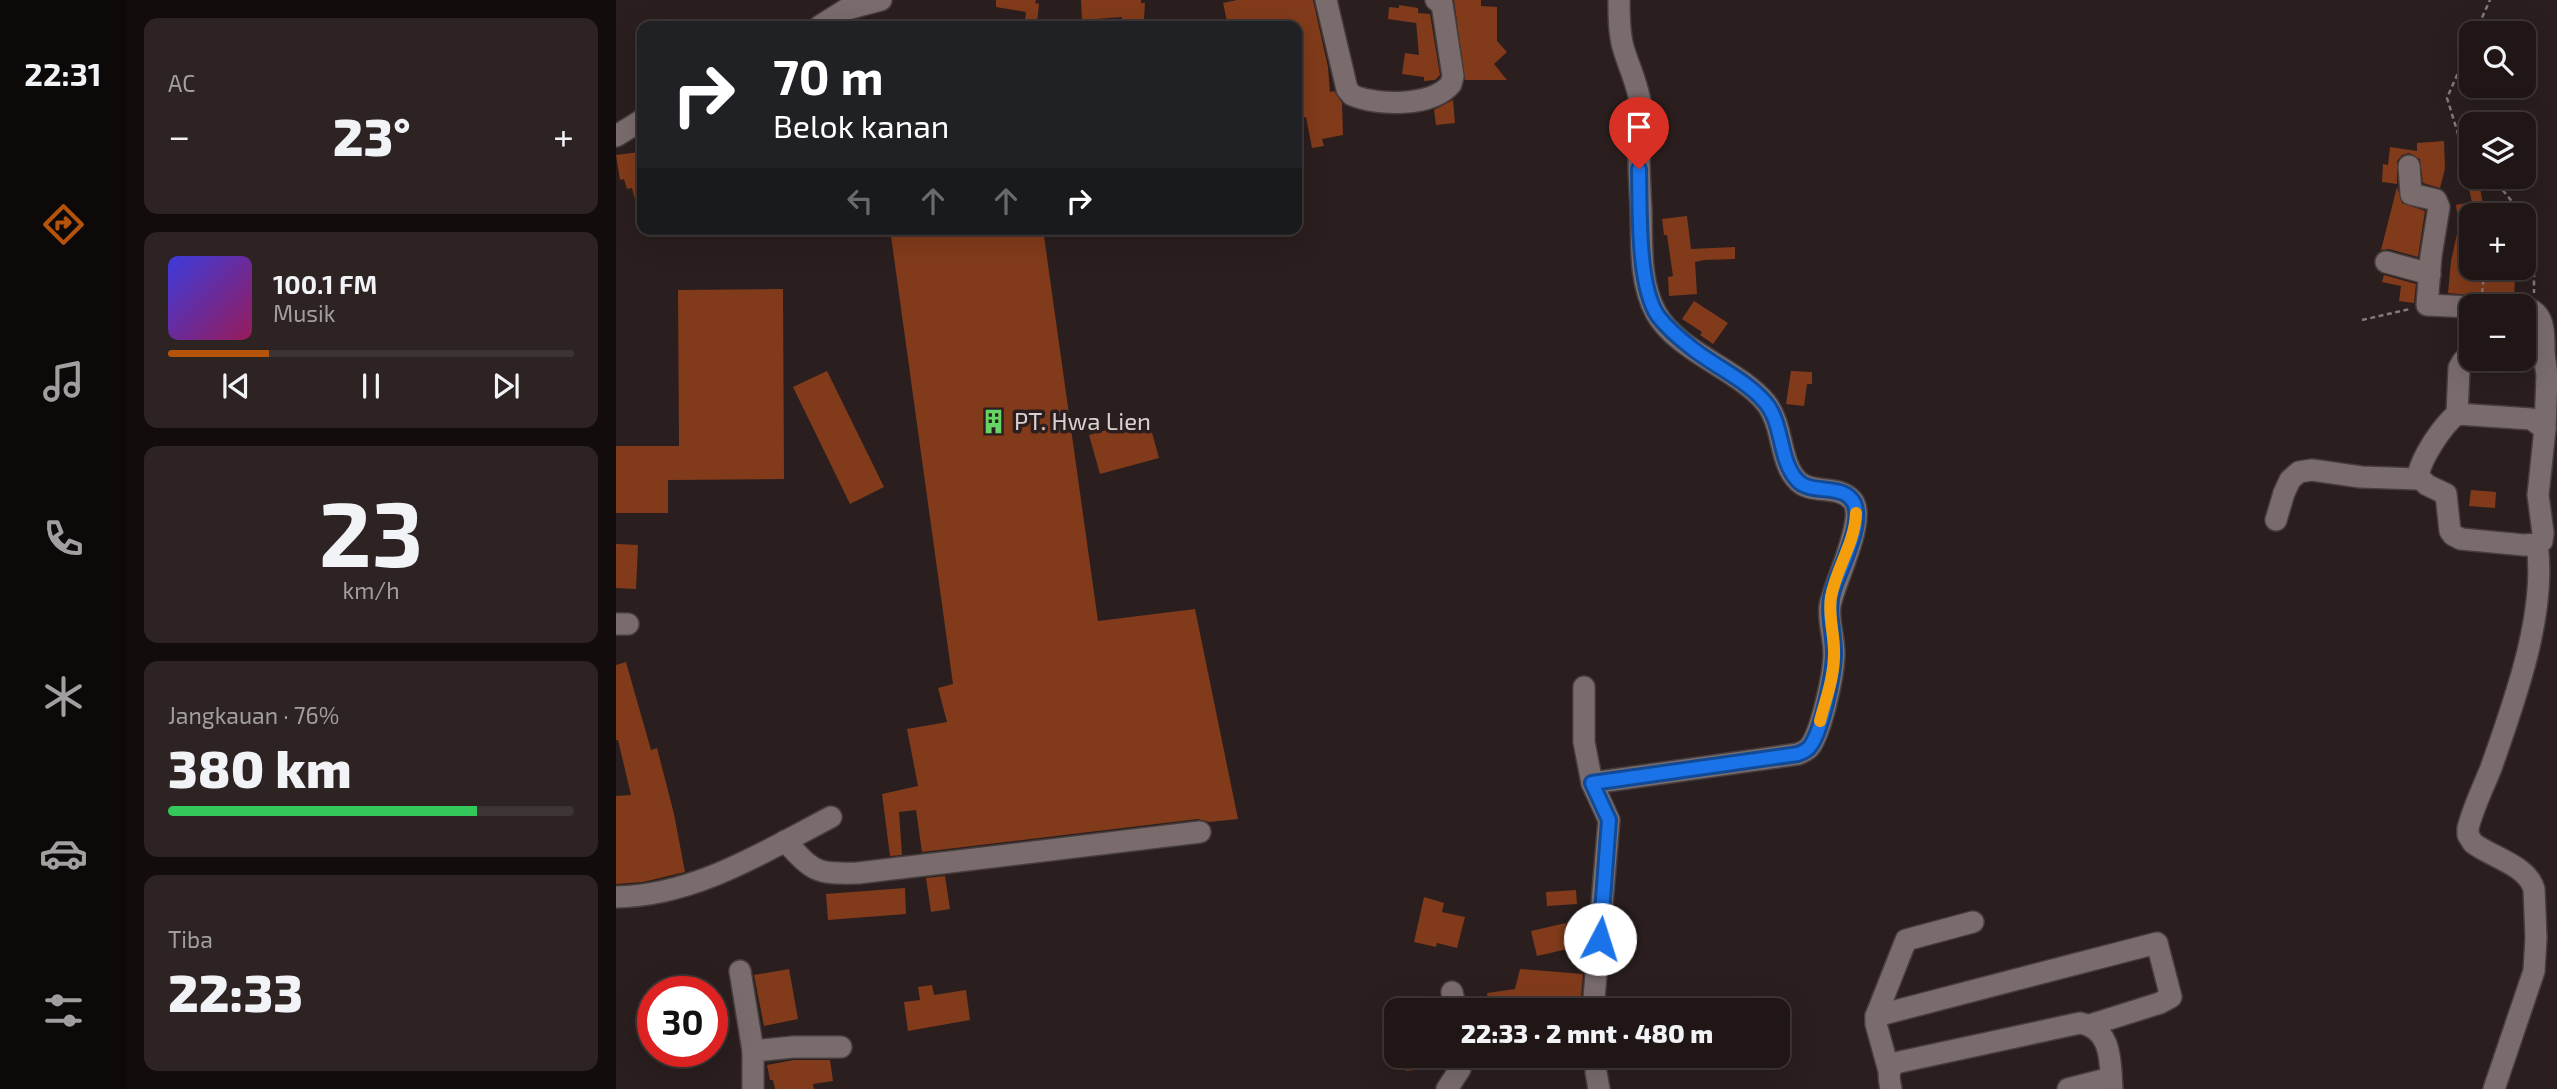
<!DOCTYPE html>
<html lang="id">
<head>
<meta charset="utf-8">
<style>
	:root { --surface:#201616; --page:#2d2323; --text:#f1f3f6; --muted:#a29fa1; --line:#3d3535; --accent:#b45309 }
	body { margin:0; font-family:"Exo 2",sans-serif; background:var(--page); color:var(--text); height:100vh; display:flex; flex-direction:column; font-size:26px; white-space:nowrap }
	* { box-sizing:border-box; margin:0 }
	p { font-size:23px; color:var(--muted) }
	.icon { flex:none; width:38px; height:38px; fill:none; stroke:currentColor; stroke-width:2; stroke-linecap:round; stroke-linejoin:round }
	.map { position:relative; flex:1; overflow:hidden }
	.details { display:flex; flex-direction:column; gap:18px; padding:18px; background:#120c0c; width:490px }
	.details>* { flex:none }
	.hud { position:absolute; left:21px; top:21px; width:665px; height:214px; border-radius:14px; box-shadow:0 7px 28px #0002,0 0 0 2px var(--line); background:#202124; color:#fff; overflow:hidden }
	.buttons { position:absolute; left:1843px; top:21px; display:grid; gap:14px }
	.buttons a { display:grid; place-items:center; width:77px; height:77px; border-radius:14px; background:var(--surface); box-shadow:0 7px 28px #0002,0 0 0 2px var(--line); font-size:35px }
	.speed { position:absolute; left:21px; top:976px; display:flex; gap:14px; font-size:35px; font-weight:700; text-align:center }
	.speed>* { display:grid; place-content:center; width:91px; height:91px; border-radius:50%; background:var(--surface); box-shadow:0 7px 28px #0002,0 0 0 2px var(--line); line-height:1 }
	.speed .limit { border:10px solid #d22; background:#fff; color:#111 }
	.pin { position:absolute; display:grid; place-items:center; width:60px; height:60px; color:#fff; margin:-72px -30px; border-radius:50% 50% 50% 0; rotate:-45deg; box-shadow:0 0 7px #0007 }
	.pin .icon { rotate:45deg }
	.me { position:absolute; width:77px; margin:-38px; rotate:5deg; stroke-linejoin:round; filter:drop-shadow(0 0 5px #0008) }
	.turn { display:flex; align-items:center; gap:24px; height:147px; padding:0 21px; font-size:32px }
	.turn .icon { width:91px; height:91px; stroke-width:2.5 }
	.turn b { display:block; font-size:49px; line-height:60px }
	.lanes { display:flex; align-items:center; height:66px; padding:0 21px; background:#0003; justify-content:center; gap:35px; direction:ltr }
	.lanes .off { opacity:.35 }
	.big { font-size:52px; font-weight:800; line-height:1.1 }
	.details .card { flex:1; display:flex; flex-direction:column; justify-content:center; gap:10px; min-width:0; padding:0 24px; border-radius:14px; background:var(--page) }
	.details .dial { align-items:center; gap:0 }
	.dial b { font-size:91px; line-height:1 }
	.song { display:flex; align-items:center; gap:21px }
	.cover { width:84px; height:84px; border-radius:10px; background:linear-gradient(135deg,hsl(240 70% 55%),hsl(330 70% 35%)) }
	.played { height:7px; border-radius:4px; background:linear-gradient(90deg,var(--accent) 25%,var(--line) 25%) }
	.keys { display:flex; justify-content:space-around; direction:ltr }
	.heat { display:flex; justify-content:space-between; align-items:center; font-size:38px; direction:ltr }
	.charge { height:10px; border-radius:5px; background:linear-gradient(90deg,#34c759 76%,var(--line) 0) }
	.trip { position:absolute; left:768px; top:998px; width:406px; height:70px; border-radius:14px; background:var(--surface); box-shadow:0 7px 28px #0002,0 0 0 2px var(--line); font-weight:800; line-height:70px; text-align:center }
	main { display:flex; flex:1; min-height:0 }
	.menu { display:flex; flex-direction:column; width:126px; justify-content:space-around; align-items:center; background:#0d0909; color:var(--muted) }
	.menu .icon { width:49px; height:49px }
	.menu .selected { color:var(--accent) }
	.menu b { font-size:32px; color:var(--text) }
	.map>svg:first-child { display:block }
</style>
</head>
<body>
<main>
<nav class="menu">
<b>22:31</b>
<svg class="icon selected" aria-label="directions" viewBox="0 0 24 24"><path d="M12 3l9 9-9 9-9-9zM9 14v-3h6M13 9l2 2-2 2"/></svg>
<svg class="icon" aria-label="music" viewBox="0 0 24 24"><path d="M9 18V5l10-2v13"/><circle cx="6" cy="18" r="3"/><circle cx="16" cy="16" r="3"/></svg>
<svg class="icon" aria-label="phone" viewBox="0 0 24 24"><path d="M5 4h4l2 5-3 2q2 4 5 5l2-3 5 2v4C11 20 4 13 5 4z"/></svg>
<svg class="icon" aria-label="climate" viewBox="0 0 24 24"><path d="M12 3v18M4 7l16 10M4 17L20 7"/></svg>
<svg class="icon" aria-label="car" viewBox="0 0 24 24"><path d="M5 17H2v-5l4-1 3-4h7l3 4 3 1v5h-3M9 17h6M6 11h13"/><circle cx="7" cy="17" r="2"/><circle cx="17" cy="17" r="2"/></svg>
<svg class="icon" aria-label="filters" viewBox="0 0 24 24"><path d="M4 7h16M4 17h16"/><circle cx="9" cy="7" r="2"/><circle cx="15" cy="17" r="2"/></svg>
</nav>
<section class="details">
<div class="card"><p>AC</p>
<div class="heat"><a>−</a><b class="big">23°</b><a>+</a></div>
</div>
<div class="card">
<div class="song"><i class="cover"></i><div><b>100.1 FM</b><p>Musik</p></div></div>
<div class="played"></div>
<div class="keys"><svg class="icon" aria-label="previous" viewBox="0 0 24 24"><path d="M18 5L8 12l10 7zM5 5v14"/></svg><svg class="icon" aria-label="pause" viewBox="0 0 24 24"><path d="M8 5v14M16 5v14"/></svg><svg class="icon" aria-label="next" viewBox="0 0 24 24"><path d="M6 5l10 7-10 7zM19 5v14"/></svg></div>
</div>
<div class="card dial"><b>23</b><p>km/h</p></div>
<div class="card"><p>Jangkauan · 76%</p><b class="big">380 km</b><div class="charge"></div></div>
<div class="card"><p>Tiba</p><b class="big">22:33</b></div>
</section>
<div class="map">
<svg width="1941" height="1089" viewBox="0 0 1941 1089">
	<rect width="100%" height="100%" fill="#2a1e1e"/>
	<g fill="#813b1a">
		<polygon points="380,0 420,0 419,3 423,4 421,23 409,22 410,12 380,7"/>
		<polygon points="465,0 525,0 525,3 529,3 528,19 505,21 506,17 466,20"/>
		<polygon points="621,0 697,0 712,67 714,92 718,91 726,103 727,135 706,139 708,146 696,148 690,117 681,119 681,26 649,26 646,22 626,26 612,26 607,3"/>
		<polygon points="838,0 865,0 865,6 881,7 881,41 891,52 878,64 891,80 849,80"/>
		<polygon points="783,5 802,8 802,13 814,14 824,75 819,80 808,81 808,77 786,74 789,53 803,55 800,21 800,23 772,19 773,7 783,8"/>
		<polygon points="837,100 839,123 820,125 818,110"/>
		<polygon points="1828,141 1829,169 1824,188 1807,183 1804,159 1793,153 1786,155 1781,161 1781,184 1766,182 1767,164 1772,165 1774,147 1801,151 1801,143"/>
		<polygon points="24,152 26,211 22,211 16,188 11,189 8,179 4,180 0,155"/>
		<polygon points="1850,177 1862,177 1869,215 1855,215 1855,274 1899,277 1898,299 1832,293 1835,261 1843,225 1840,205 1856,202"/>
		<polygon points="1781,187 1786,203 1809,211 1802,257 1773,249 1765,250"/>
		<polygon points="1914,205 1921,245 1908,247 1908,206"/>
		<polygon points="1071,216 1075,249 1119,247 1119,259 1088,260 1079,262 1081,294 1053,296 1052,277 1057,276 1051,235 1048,235 1046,219"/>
		<polygon points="326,229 427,229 482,621 579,609 622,819 593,822 582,819 306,852 300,810 283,812 286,855 274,856 266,794 302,786 291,729 331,722 322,688 337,684 275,236 326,231"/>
		<polygon points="1768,275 1800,284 1798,303 1783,301 1785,286 1766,282"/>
		<polygon points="167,289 168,479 52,480 52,513 0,513 0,446 63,446 62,290"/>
		<polygon points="1078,301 1112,323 1097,344 1084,335 1086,332 1066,319"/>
		<polygon points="211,371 268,487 234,504 177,387"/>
		<polygon points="1175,371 1196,372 1196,384 1191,384 1188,406 1170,404"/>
		<polygon points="532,418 543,458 484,474 473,435"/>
		<polygon points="1855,490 1880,492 1879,508 1853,506"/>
		<polygon points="0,544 22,545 20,589 0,588"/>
		<polygon points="10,662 35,750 41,748 58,814 69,872 27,882 0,884 0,796 15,795 2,740 0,740 0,665"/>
		<polygon points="329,876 334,909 315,912 310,878"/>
		<polygon points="289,888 290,914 212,920 210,894"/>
		<polygon points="960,890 961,904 931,906 930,892"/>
		<polygon points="808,897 828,903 826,912 849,917 841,948 821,943 820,947 798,942"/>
		<polygon points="950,923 956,948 921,956 915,931"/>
		<polygon points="173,969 182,1019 148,1026 138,975"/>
		<polygon points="904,969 967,974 964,1010 873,1010 871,993 899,989"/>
		<polygon points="316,985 318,995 350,990 354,1020 292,1031 288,1002 304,1000 302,987"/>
		<polygon points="788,1055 833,1055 830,1067 790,1071"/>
		<polygon points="178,1060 214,1060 217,1081 197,1084 198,1089 159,1089 157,1080 154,1080 151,1065"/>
	</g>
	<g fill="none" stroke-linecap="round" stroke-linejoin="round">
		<defs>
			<g id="minor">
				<path d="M 710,0 L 731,89 L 736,95 C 761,106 816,107 835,84 L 837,76 L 826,4 L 820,0"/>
				<polyline points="204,26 231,9 265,0"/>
				<polyline points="0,136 26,120"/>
				<polyline points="1793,166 1795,194 1820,200 1823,207 1815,256 1811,305 1855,307"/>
				<polyline points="1770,262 1814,274"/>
				<path d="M 1908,308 C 1930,311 1928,336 1928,354 L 1925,356 L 1908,356"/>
				<polyline points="1928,354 1931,375 1929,429"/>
				<polyline points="1841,414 1843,368 1847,361 1855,354"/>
				<polyline points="1660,520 1668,493 1674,480 1683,472 1696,470 1745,477 1802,479"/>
				<polyline points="0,624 12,624"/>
				<polyline points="968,687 968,742 976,783 993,820 977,1010"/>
				<path d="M 976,783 L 1182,754 C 1187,752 1192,750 1195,745 C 1206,728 1218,674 1218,653 C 1218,637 1212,621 1214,606 C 1218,582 1252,518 1236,500 C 1222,484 1195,495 1182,481 C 1163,463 1168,426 1150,403 C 1122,369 1062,352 1040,313 C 1023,282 1026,243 1025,209 C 1024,191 1023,173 1023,156 C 1024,140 1026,124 1025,108 C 1023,86 1013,68 1007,47 C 1003,32 1003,16 1003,0"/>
				<path d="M 169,841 C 198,872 199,874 242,873 L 584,832"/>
				<path d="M 0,897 C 78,896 148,852 215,817"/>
				<polyline points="124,971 137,1051"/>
				<polyline points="836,992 840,1010"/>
				<polyline points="1260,1016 1290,940 1357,922"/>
				<polyline points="1273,1071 1260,1024 1260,1016 1541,943 1555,997 1544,1003 1474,1025"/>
				<polyline points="980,1072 983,1089"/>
				<polyline points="137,1089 137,1051 177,1047 225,1047"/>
				<polyline points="831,1089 844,1069 846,1055"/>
				<path d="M 1275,1089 C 1273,1079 1271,1071 1279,1063 L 1464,1023 C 1497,1029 1494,1063 1496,1089"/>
				<polyline points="1452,1089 1495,1078"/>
				<path d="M 1878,1089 L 1918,971 L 1920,938 L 1918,889 C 1911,865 1875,857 1857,843 L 1852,835 L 1852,828 C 1857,808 1867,788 1875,768 C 1898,703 1931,613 1921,544 L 1926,541 L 1927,533 L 1922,495 L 1929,429 L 1915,419 L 1841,414 C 1826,426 1805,458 1802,476 L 1811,485 L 1830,494 L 1834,531 L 1837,535 L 1845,539 L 1908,545 L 1921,544"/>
			</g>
		</defs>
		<use href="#minor" stroke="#463d3d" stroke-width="24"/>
		<g stroke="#847a7a" stroke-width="2.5" stroke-dasharray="5 3.5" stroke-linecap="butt">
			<polyline points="1859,33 1874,0"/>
			<polyline points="1855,43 1831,98 1843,137 1855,151"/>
			<polyline points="1876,177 1907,215"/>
			<polyline points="1908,216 1918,229 1918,293"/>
			<polyline points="1866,293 1869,268"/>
			<polyline points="1746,320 1794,309"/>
		</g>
		<use href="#minor" stroke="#7a6c6c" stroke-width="21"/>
	</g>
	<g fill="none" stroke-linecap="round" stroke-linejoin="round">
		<defs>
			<path id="route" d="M 984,939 L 993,820 L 976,783 L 1182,754 C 1187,752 1192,750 1195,745 C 1206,729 1218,673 1218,653 C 1218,631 1210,611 1217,590 C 1224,568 1248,524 1238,503 C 1227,482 1195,496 1181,480 C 1162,459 1168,424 1149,402 C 1130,380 1100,367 1077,349 C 1064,339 1051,328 1042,316 C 1021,286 1024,206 1023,169"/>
		</defs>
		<use href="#route" stroke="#114b97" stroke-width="18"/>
		<use href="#route" stroke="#1a73e8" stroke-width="12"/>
		<path stroke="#f59e0b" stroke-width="12" d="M 1204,721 C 1210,698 1219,675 1218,651 C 1218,632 1212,615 1215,597 C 1220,568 1239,543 1240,513"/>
	</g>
	<defs>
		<symbol id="building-bare" viewBox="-9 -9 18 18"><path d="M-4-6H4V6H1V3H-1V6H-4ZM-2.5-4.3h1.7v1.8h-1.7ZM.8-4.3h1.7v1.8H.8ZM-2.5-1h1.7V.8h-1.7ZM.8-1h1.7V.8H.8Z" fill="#67d465" stroke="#2a1e1e" stroke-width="2.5" paint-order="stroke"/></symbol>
	</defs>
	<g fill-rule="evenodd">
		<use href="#building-bare" x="360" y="404" width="35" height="35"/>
	</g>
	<g text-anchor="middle" stroke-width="7" stroke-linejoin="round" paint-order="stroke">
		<g font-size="24" fill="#dad2d2" stroke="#2a1e1e" text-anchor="start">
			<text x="398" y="430">PT. Hwa Lien</text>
		</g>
	</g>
</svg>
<div class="buttons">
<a><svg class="icon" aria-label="search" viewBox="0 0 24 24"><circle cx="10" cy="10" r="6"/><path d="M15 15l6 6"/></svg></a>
<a><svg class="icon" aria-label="layers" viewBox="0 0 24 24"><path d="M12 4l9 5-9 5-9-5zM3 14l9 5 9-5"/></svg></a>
<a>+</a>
<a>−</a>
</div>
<div class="speed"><div class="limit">30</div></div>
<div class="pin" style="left:1023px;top:169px;background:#d93025"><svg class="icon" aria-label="arrive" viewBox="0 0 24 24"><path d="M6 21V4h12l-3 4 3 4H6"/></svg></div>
<svg class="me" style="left:984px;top:939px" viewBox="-20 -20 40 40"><circle r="19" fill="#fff"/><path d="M0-13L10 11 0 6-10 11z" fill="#1a73e8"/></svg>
<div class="trip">22:33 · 2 mnt · 480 m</div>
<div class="hud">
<div class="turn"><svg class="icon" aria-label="right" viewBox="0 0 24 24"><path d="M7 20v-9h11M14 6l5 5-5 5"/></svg><div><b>70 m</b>Belok kanan</div></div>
<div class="lanes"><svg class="icon off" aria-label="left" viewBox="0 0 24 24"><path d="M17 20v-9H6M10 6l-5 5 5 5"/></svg><svg class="icon off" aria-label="ahead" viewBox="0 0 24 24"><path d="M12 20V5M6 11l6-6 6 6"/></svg><svg class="icon off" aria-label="ahead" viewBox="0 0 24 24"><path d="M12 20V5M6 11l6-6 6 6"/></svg><svg class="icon" aria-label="right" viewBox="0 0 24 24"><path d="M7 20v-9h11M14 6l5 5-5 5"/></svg></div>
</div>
</div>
</main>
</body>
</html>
